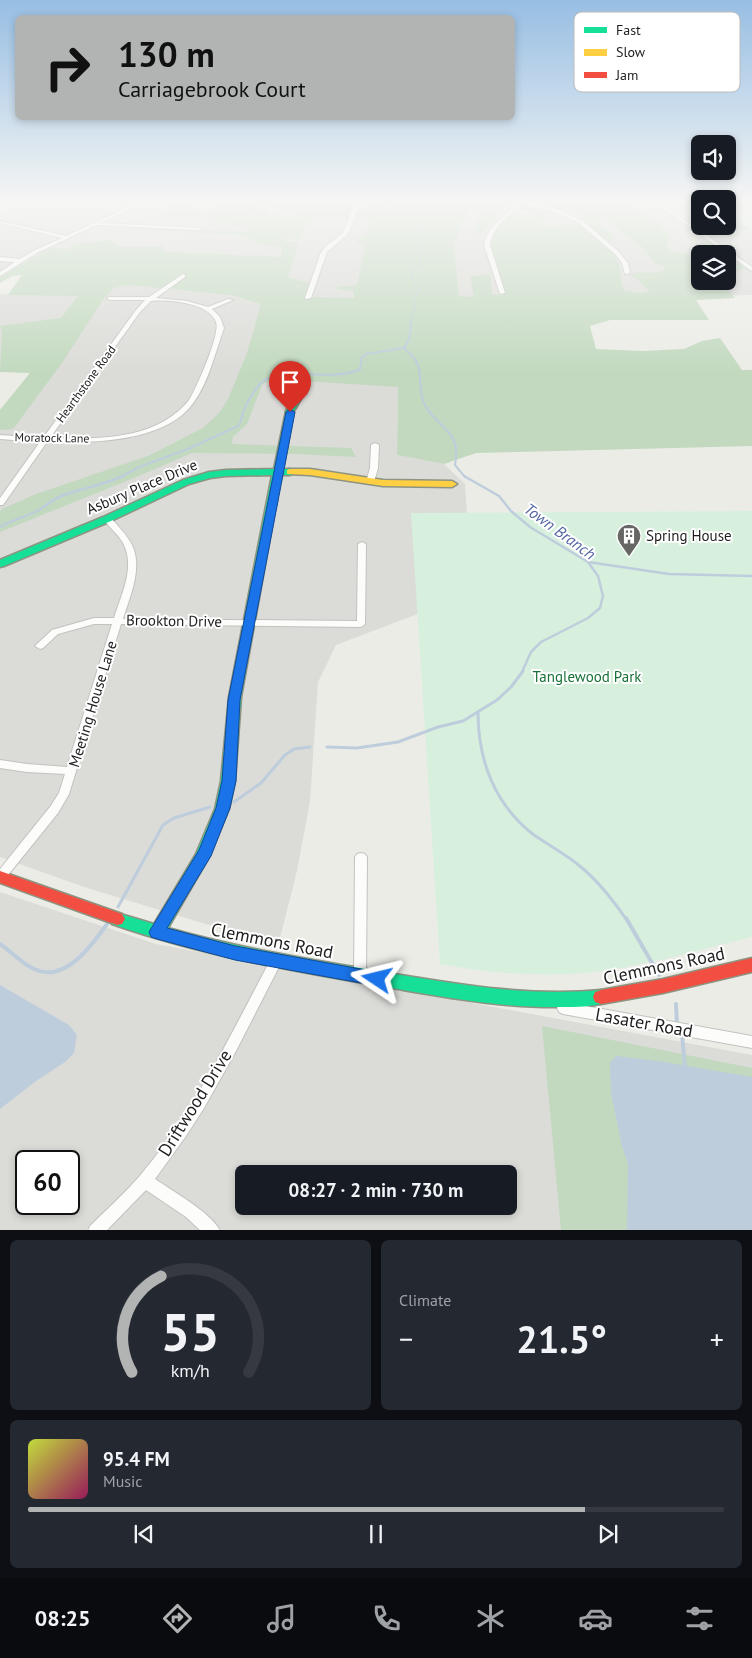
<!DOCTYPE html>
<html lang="en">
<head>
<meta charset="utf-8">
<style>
	:root { --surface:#171b24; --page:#242831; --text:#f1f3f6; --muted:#9ea1a6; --line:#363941; --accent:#b2b4b4 }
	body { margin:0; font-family:"PT Sans",sans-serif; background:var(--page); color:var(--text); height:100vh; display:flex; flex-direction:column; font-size:19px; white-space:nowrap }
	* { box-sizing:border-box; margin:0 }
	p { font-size:16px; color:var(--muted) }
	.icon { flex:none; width:28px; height:28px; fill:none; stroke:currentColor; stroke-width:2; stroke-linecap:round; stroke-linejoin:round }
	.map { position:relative; height:1230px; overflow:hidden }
	.details { display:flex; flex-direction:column; gap:10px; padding:10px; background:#0d0f14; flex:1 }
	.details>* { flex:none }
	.hud { position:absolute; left:15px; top:15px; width:500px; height:105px; border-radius:8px; box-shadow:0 2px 8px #0003; background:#b2b4b4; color:#111; overflow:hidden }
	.tools { position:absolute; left:691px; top:135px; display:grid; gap:10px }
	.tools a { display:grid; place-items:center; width:45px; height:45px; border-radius:8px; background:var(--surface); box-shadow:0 2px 8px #0003; font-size:25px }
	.speed { position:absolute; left:15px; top:1150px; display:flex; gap:10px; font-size:25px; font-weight:700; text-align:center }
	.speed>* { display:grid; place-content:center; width:65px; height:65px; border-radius:50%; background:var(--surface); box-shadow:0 2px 8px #0003; line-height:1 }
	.speed .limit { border:2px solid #111; border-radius:8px; background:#fff; color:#111 }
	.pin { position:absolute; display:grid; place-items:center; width:42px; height:42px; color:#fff; margin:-51px -21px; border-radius:50% 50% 50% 0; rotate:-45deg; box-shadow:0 0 5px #0007 }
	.pin .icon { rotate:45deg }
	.me { position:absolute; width:55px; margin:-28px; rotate:280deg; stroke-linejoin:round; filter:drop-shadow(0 0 4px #0008) }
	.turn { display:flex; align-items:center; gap:18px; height:105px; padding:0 20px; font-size:22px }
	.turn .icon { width:65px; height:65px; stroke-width:2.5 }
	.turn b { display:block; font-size:35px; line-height:42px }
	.big { font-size:38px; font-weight:700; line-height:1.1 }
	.details .tile { flex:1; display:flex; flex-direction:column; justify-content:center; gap:8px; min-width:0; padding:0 18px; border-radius:8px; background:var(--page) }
	.details .dial { align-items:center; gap:0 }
	.dial svg { height:130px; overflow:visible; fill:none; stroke:var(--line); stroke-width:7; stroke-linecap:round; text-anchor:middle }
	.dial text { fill:var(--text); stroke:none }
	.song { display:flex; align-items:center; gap:15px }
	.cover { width:60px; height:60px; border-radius:8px; background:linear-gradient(135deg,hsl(70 70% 55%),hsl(330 70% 35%)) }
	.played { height:5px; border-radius:2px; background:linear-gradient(90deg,var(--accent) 80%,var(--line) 80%) }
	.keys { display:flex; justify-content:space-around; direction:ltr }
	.heat { display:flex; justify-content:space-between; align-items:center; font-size:28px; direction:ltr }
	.details .tiles { flex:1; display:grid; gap:10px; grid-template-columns:1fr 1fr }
	.tile:last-child { grid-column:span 2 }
	.trip { position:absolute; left:235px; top:1165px; width:282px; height:50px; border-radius:8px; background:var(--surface); box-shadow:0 2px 8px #0003; font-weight:700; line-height:50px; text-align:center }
	.tab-bar { display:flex; height:80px; justify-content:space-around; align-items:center; background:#090b0e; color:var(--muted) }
	.tab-bar .icon { width:35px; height:35px }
	.tab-bar .active { color:var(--accent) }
	.tab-bar b { font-size:22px; color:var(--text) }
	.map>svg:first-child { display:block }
</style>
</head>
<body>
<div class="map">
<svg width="752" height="1231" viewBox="0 0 752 1231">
	<rect width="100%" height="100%" fill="#ecece7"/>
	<g fill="#dbdbd8" fill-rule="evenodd">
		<path d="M 0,201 L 700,201 L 700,226 L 728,226 L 728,215 L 752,230 L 752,295 L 549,297 L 398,385 L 397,455 L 444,464 L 465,484 L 467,513 L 411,513 L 431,609 L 336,645 L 318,682 L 310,801 L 297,871 L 278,946 L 84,887 L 0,857 L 0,410 L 44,356 L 0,372 L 0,294 L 94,295 L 45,252 L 0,281 ZM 700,254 L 728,254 L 728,281 L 700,281 Z"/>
		<path d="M 0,892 L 156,944 L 752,1055 L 752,1230 L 0,1231 ZM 26,1161 L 69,1161 L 69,1204 L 26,1204 ZM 244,1174 L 509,1174 L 509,1206 L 244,1206 Z"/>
	</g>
	<g fill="#c2d9bf">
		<path d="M 193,201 L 190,210 L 208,211 L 230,204 L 268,209 L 269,215 L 294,217 L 296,211 L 232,201 L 358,201 L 347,219 L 311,218 L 298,239 L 284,238 L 285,241 L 299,242 L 288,277 L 309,283 L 304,297 L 354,298 L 354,291 L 337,289 L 337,287 L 356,285 L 358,281 L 365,245 L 355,242 L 367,232 L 372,219 L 353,214 C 365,205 375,206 389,208 L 392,204 L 369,201 L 510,201 L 482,234 L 475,233 L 478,220 L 484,209 L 472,207 L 463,220 L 454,245 L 459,296 L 474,297 L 470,276 L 490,275 L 492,295 L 504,295 C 496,268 478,236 509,217 C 517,212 527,217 535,213 L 517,209 L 527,206 L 560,213 L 541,219 L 540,223 L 549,227 L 578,224 C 591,234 615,248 619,265 C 622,275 619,282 625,291 L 640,293 L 650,292 L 637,279 L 629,275 C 640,270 653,275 664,271 L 664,266 L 655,264 L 642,247 L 605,218 L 593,220 L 614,236 L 613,241 L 607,242 L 579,220 L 583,218 C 571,211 560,210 547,207 L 545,203 L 524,202 L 525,201 L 623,201 L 661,226 L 669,237 L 665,246 C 677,257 687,249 700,262 L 700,281 L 721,281 L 735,298 L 696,300 L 709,320 L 610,320 L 590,326 L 596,349 L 643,351 L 684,349 L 702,341 L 720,338 L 742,370 L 752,370 L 752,446 L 476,453 L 444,464 L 397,455 L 398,387 L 272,379 L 262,385 L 247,424 L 233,437 L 232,444 L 351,448 L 356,457 L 296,454 L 192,453 L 134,478 L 0,532 L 0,512 L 2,509 L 36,494 L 148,456 L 203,428 L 219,413 L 228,399 L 247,353 L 261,304 L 232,295 L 128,285 L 113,288 L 103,300 L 62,363 L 13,429 L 0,430 L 0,410 L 30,373 L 0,372 L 2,331 L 0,326 L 61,318 L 78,296 L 8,295 L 22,275 L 12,276 L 0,283 L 0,278 L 52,247 L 66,250 L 75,244 L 111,240 L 118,247 L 164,246 L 164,252 L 281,257 L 282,247 L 266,245 L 240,235 L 127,229 L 128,226 L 251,232 L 249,228 L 196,216 L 158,217 C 166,205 179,202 193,201 Z"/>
		<polygon points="728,201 752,201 752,230 725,230 717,237 710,238 699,228 744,226 731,217 728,217"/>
		<path d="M 708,241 C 723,250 736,263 752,269 L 752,273 L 744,269 L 728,274 L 728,254 L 709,254 L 708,251 L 696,244 Z"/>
		<polygon points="542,1026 752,1068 752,1230 561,1230"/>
	</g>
	<g fill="#d7f0de">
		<polygon points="728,201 752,201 752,230 728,215"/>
		<path d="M 752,511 L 752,937 C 697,950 641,968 584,973 C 536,977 488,973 440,964 L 411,513 Z"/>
	</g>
	<g fill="#becddc">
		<polygon points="0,985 69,1025 77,1035 74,1053 65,1062 36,1081 0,1109"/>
		<polygon points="616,1056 658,1061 752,1077 752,1230 627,1230 628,1164 622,1146 611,1093 610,1063"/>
	</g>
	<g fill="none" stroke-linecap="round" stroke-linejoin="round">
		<path stroke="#becddc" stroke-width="1" d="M 410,323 L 415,310 L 413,300 L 420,289 L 411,279 C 411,273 415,270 418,265 C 424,256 421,243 416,234 L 420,215 L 433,211 L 446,201"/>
		<g stroke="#becddc" stroke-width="2">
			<polyline points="404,348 409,339 411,322"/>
			<path d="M 404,348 C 408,352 412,355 415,359 C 424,373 417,391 425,405 C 439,430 462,430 455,465 L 465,477"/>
			<path d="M 120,477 L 142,466 L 188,449 L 238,426 C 242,422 241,417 243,412 C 247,403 254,389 262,382 C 285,363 330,384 360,369 L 362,357 L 366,354 L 404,348"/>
		</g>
		<g stroke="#becddc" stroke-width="2.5">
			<polyline points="464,476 499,496 511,511 530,527 588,562 598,576 603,596 600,608 588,618 541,642 531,652 522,672"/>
			<path d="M 0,527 C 14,519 26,517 39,510 C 46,506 52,500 59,497 C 80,488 102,486 123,476"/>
			<polyline points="588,562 669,574 752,576"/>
		</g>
		<g stroke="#becddc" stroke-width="3">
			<path d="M 478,712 C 478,761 495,805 534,835 C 550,846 567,855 581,867 C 599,882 613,900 626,919"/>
			<polyline points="327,747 357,748 398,742 438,727 463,721 497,700 511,687 523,671"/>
			<polyline points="234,802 261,783 285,755 294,749 310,747"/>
			<polyline points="118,907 163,825 174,818 210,807"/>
		</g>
		<g stroke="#becddc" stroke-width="4">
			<polyline points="626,918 659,975"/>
			<path d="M 0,944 C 12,952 21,963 34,969 C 65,984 92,945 107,924"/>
			<polyline points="676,1004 677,1025"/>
			<polyline points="682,1034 685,1068"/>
		</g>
		<defs>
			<g id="street">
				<polygon points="24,201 29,201 0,213 0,210"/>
				<polygon points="141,201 146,201 101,223 200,228 202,229 200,230 96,225 37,253 0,276 0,272 15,262 0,261 0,257 20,259 33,251 62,238 0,223 0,221 66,236"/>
				<polygon points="361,201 365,201 357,210 350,230 347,235 327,252 311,298 306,299 305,298 321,252 327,245 343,233 352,210"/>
				<path d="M 517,201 L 523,201 L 553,208 L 583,221 L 619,252 L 628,263 L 630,273 L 625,274 L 622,263 L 615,254 L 579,223 L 550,210 L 521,204 C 508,217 493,226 490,245 L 505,293 L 500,294 L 484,245 C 488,224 507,217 517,201 Z"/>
				<polygon points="653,201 657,201 752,267 752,271"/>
				<path d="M 183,274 L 185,275 L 185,277 L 156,298 L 187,301 L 208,307 L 228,299 L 233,300 L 212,309 L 220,317 L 224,328 C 215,353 209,381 194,402 C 166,443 91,443 47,442 L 3,505 L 0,505 L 0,498 L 40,442 L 0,439 L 0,435 L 43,438 L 136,310 L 145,300 L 110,300 L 107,298 L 108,297 L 149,297 ZM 151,301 C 169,299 209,303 216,322 C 221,333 196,389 189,400 C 183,408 174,415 166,420 C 133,440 88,439 50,438 L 140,312 Z"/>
				<polygon points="375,443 379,445 378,468 374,482 370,484 366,482 370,468 371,445"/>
				<path d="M 104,517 L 110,517 C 118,526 127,535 132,545 C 143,568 130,596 123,619 L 357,621 L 358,544 L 362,542 L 366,544 L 365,624 L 361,627 L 121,624 L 69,794 L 58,813 L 4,880 L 0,882 L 0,869 L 50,807 L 59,793 L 65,774 L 27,772 L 0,768 L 0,760 L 27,764 L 67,767 L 112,624 L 94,624 L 58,634 L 43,648 L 40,649 L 35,646 L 52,630 L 94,618 L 114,618 C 121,595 136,567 123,543 C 118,534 109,527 103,519 Z"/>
				<polygon points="361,853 365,854 367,857 366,976 364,980 360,981 356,980 354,976 355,857 357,854"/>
				<path d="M 276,956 L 280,957 L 282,961 L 236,1051 L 204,1108 L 186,1136 L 155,1179 C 171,1190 213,1214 220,1231 L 201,1231 L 186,1217 L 146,1190 L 106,1231 L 88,1231 L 90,1226 C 106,1210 123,1195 138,1178 C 194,1113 232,1032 272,957 Z"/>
				<polygon points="563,1002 752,1036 752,1048 563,1014 559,1012 557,1008 559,1004"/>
			</g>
			<path id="fast" d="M 302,383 L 305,383 L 309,385 L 294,411 L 283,469 L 290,469 L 295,472 L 290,475 L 282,475 L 280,482 L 241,697 L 235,781 L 229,809 L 209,857 L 168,928 C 238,948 311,960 383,972 C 456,984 527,997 601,990 L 607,992 L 609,997 L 607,1002 C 593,1007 576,1007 562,1007 C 508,1008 456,999 403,990 C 305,973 206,957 112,924 L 109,919 L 112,914 L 117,913 L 154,924 L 196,854 L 215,809 L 221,781 L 229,697 L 272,475 L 226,476 L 210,478 L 189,484 L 111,521 L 4,566 L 0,567 L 0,560 L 103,517 L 183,480 L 209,472 L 226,470 L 274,469 L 286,411 Z"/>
			<polygon id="slow" points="290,469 310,469 383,480 452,481 457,484 452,487 383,486 310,475 287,474 287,470"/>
			<g id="jam">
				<polygon points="0,871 122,914 125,919 122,924 117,925 0,883"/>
				<polygon points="752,958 752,972 663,993 601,1004 595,1002 593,997 595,992 601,990 663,979"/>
			</g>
		</defs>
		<use href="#street" stroke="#c2c2bf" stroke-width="2"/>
		<use href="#fast" stroke="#8d9481" stroke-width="3"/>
		<use href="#slow" stroke="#8d9481" stroke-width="3"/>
		<use href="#jam" stroke="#8d9481" stroke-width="3"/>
		<use href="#street" fill="#fcfcfb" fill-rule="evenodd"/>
		<use href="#fast" fill="#16e098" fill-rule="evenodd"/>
		<use href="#slow" fill="#ffcf43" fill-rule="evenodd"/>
		<use href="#jam" fill="#f24e42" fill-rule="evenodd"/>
	</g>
	<linearGradient id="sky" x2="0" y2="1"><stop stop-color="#97bee3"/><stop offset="0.54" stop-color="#f6f6f4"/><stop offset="1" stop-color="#f6f6f4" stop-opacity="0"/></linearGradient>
	<rect width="752" height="373" fill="url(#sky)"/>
	<polygon fill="#1a73e8" stroke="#114b97" points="290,409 295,412 240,700 236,781 230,808 211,856 167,928 235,946 377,972 383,974 385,979 383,984 377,986 235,960 157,939 151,937 149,932 199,850 216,808 222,781 228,700 286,412"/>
	<defs>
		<symbol id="building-pin" viewBox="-11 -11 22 30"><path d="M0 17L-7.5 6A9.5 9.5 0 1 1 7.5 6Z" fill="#666664" stroke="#fff"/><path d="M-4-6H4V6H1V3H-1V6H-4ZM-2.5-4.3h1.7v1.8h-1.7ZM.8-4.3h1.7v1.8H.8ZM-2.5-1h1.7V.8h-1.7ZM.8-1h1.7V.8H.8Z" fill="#fff"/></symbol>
	</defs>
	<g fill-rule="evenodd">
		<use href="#building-pin" x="615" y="522" width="28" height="38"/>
	</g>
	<g text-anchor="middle" stroke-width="4" stroke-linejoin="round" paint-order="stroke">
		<g font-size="12" fill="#1e1e1e" stroke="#fff">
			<text transform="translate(86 384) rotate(-54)" y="4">Hearthstone Road</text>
			<text transform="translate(52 438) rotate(1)" y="4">Moratock Lane</text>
		</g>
		<g font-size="15" fill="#1e1e1e" stroke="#fff">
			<text transform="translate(142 487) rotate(-23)" y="5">Asbury Place Drive</text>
			<text transform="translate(174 621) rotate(1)" y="5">Brookton Drive</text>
			<text transform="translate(93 704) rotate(-73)" y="5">Meeting House Lane</text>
		</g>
		<g font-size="15" fill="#1e1e1e" stroke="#fff" text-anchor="start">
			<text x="646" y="541">Spring House</text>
		</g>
		<g font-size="15" fill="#177137" stroke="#fff">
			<text x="587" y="682">Tanglewood Park</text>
		</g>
		<g font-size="16" font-style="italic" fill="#5466a3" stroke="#fff">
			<text transform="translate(560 531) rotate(36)" y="6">Town Branch</text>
		</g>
		<g font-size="18" fill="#1e1e1e" stroke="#fff">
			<text transform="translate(272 941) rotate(11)" y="6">Clemmons Road</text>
			<text transform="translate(664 966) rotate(-12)" y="6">Clemmons Road</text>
			<text transform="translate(644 1023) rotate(10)" y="6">Lasater Road</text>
			<text transform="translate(195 1103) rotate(-58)" y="6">Driftwood Drive</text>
		</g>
	</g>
	<rect x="574" y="12" width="166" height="80" rx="8" fill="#fff" stroke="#bcbcbc" stroke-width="1"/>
	<rect x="584" y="27" width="23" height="6" fill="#16e098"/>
	<rect x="584" y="49" width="23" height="7" fill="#ffcf43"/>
	<rect x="584" y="72" width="23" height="6" fill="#f24e42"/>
	<g font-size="14" fill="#1e1e1e">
		<text x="616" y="35">Fast</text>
		<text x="616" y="57">Slow</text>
		<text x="616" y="80">Jam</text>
	</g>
</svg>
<div class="tools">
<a><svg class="icon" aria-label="sound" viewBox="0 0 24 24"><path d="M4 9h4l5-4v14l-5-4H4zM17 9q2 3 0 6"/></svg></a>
<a><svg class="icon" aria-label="search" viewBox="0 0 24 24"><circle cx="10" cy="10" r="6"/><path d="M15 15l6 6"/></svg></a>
<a><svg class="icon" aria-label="layers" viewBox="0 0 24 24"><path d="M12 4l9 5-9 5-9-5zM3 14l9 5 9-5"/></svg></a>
</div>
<div class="speed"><div class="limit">60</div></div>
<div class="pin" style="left:290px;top:412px;background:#d93025"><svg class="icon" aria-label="arrive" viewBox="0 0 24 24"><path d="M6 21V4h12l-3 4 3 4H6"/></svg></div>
<svg class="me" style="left:377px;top:979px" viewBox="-20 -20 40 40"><path d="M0-17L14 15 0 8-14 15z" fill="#1a73e8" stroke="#fff" stroke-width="4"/></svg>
<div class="trip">08:27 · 2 min · 730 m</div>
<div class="hud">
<div class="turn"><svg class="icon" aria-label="right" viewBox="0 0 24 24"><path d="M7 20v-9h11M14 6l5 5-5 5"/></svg><div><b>130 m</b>Carriagebrook Court</div></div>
</div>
</div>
<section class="details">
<div class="tiles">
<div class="tile dial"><svg viewBox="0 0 100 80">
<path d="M14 69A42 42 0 1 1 86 69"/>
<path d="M14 69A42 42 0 0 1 32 10" stroke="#b2b4b4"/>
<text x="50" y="56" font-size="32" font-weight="700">55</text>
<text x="50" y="72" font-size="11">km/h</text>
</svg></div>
<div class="tile"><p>Climate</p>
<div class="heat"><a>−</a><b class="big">21.5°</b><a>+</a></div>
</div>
<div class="tile">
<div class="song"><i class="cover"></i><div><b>95.4 FM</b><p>Music</p></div></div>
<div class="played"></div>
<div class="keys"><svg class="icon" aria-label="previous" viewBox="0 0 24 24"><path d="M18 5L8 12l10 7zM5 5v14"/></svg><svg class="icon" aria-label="pause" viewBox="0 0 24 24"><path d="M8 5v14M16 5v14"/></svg><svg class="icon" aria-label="next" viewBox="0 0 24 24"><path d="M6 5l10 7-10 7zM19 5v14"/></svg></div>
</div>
</div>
</section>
<nav class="tab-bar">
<b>08:25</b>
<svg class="icon active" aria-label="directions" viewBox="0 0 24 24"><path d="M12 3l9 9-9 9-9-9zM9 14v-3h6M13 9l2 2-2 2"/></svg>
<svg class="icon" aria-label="music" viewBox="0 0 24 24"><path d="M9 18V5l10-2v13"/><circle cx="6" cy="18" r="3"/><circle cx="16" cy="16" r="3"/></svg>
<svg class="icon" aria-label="phone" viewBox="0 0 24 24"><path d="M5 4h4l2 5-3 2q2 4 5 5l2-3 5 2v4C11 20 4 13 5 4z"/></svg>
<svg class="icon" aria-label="climate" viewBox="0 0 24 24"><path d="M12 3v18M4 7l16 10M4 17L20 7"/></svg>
<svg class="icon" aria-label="car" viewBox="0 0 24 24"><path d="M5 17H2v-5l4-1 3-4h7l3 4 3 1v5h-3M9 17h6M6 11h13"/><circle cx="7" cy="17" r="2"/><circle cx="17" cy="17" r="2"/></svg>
<svg class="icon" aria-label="filters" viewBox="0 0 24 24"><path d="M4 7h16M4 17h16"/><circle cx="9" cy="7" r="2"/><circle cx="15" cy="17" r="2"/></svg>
</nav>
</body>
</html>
